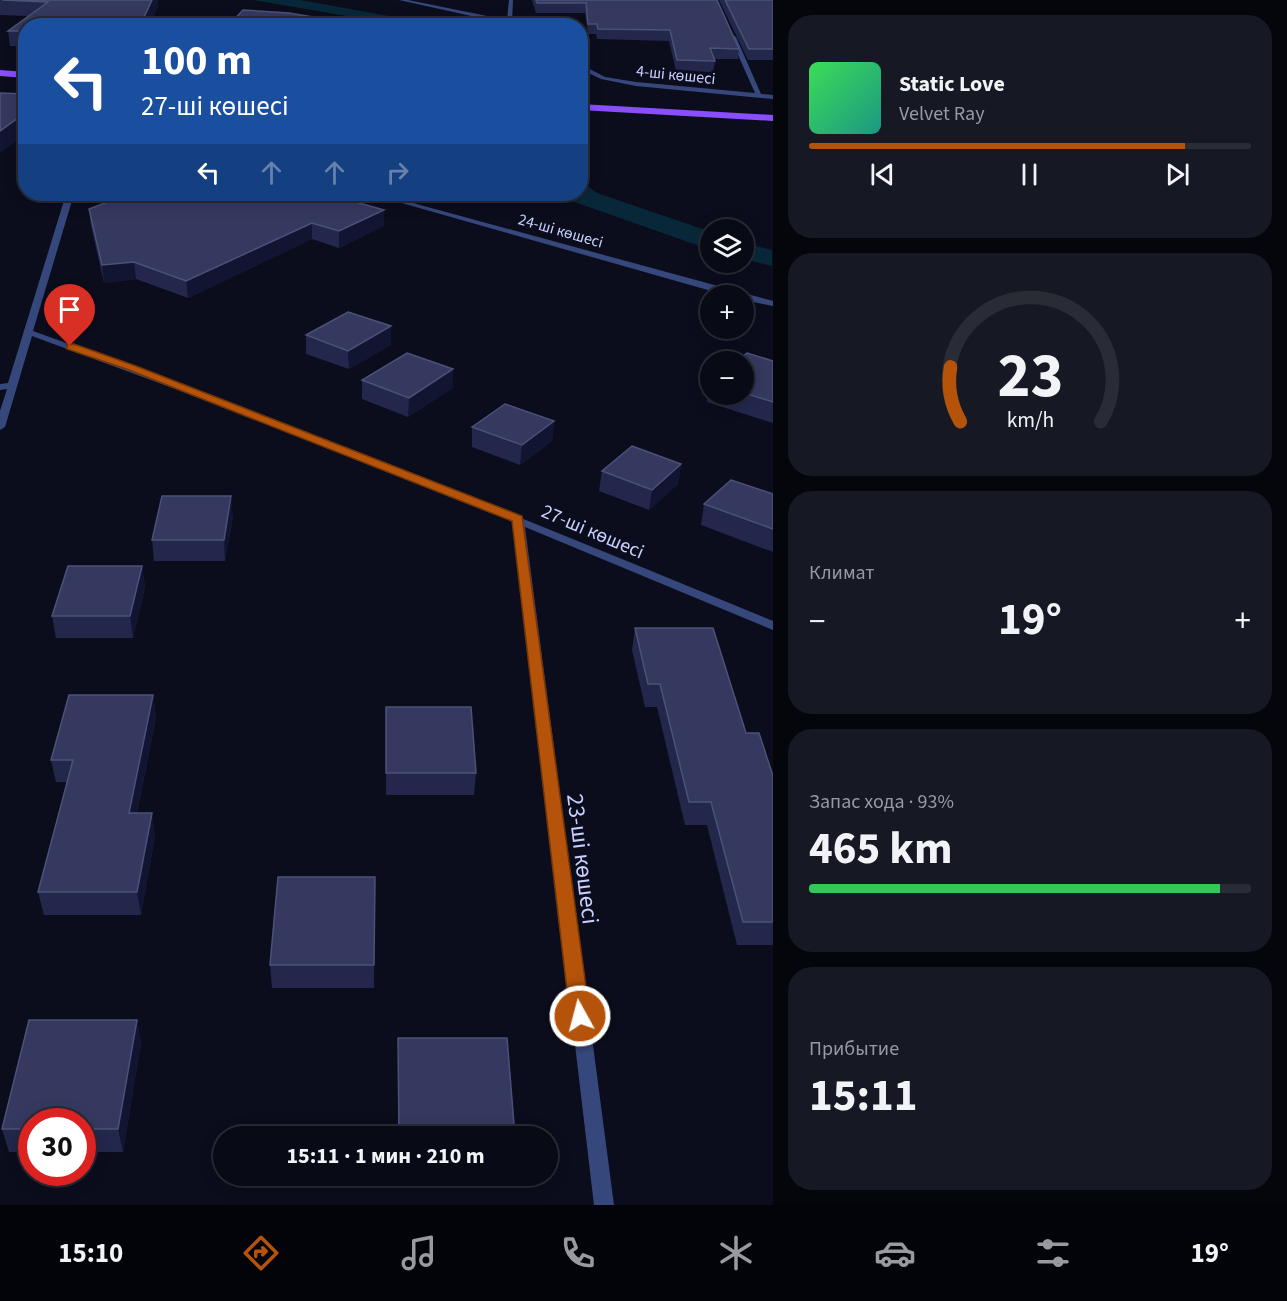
<!DOCTYPE html>
<html lang="ru">
<head>
<meta charset="utf-8">
<style>
	:root { --surface:#080a16; --page:#161823; --text:#f1f3f6; --muted:#989aa1; --line:#292b35; --accent:#b45309 }
	body { margin:0; font-family:"Source Sans 3",sans-serif; background:var(--page); color:var(--text); height:100vh; display:flex; flex-direction:column; font-size:22px; white-space:nowrap }
	* { box-sizing:border-box; margin:0 }
	p { font-size:20px; color:var(--muted) }
	.icon { flex:none; width:33px; height:33px; fill:none; stroke:currentColor; stroke-width:2; stroke-linecap:round; stroke-linejoin:round }
	.map { position:relative; flex:1; overflow:hidden }
	.panel { display:flex; flex-direction:column; gap:15px; padding:15px; background:#04060c; width:514px }
	.panel>* { flex:none }
	.guide { position:absolute; left:18px; top:18px; width:570px; height:183px; border-radius:24px; box-shadow:0 3px 15px #0003,0 0 0 2px var(--line); background:#1a4fa0; color:#fff; overflow:hidden }
	.tools { position:absolute; left:700px; top:219px; display:grid; gap:12px }
	.tools a { display:grid; place-items:center; width:54px; height:54px; border-radius:50%; background:var(--surface); box-shadow:0 3px 15px #0003,0 0 0 2px var(--line); font-size:30px }
	.speed { position:absolute; left:18px; top:1108px; display:flex; gap:12px; font-size:30px; font-weight:700; text-align:center }
	.speed>* { display:grid; place-content:center; width:78px; height:78px; border-radius:50%; background:var(--surface); box-shadow:0 3px 15px #0003,0 0 0 2px var(--line); line-height:1 }
	.speed .limit { border:9px solid #d22; background:#fff; color:#111 }
	.pin { position:absolute; display:grid; place-items:center; width:51px; height:51px; color:#fff; margin:-62px -26px; border-radius:50% 50% 50% 0; rotate:-45deg; box-shadow:0 0 6px #0007 }
	.pin .icon { rotate:45deg }
	.me { position:absolute; width:66px; margin:-33px; rotate:353deg; stroke-linejoin:round; filter:drop-shadow(0 0 4px #0008) }
	.turn { display:flex; align-items:center; gap:21px; height:126px; padding:0 24px; font-size:27px }
	.turn .icon { width:78px; height:78px; stroke-width:2.5 }
	.turn b { display:block; font-size:42px; line-height:51px }
	.lanes { display:flex; align-items:center; height:57px; padding:0 24px; background:#0003; justify-content:center; gap:30px; direction:ltr }
	.lanes .off { opacity:.35 }
	.big { font-size:45px; font-weight:700; line-height:1.1 }
	.panel .card { flex:1; display:flex; flex-direction:column; justify-content:center; gap:9px; min-width:0; padding:0 21px; border-radius:24px; background:var(--page) }
	.panel .dial { align-items:center; gap:0 }
	.dial svg { height:156px; overflow:visible; fill:none; stroke:var(--line); stroke-width:7; stroke-linecap:round; text-anchor:middle }
	.dial text { fill:var(--text); stroke:none }
	.song { display:flex; align-items:center; gap:18px }
	.cover { width:72px; height:72px; border-radius:9px; background:linear-gradient(135deg,hsl(130 70% 55%),hsl(170 70% 35%)) }
	.played { height:6px; border-radius:3px; background:linear-gradient(90deg,var(--accent) 85%,var(--line) 85%) }
	.keys { display:flex; justify-content:space-around; direction:ltr }
	.heat { display:flex; justify-content:space-between; align-items:center; font-size:33px; direction:ltr }
	.charge { height:9px; border-radius:4px; background:linear-gradient(90deg,#34c759 93%,var(--line) 0) }
	.trip { position:absolute; left:213px; top:1126px; width:345px; height:60px; border-radius:30px; background:var(--surface); box-shadow:0 3px 15px #0003,0 0 0 2px var(--line); font-weight:700; line-height:60px; text-align:center }
	.dock { display:flex; height:96px; justify-content:space-around; align-items:center; background:#030409; color:var(--muted) }
	.dock .icon { width:42px; height:42px }
	.dock .on { color:var(--accent) }
	.dock b { font-size:27px; color:var(--text) }
	main { display:flex; flex:1; min-height:0 }
	.map>svg:first-child { display:block }
</style>
</head>
<body>
<main>
<div class="map">
<svg width="773" height="1205" viewBox="0 0 773 1205">
	<rect width="100%" height="100%" fill="#0b0d1d"/>
	<g fill="#082839">
		<polygon points="254,0 300,0 439,25 398,25"/>
		<polygon points="581,181 597,193 711,232 711,250 569,200 561,194 580,194"/>
		<polygon points="744,243 772,250 772,266 744,259"/>
	</g>
	<g fill="none" stroke-linecap="round" stroke-linejoin="round">
		<g fill="#36477c" fill-rule="evenodd">
			<polygon points="399,0 408,0 507,20 509,0 513,0 512,21 517,26"/>
			<polygon points="733,35 736,37 761,94 773,95 773,99 636,86 601,79 580,69 580,64 605,77 636,82 755,93 730,37"/>
			<path d="M 66,194 L 74,194 L 33,331 C 283,420 528,520 773,621 L 773,630 L 525,527 L 614,1205 L 594,1205 L 513,522 L 213,403 L 32,336 L 5,427 L 0,430 L 0,411 L 7,389 L 0,390 L 0,384 L 8,383 Z"/>
			<polygon points="370,194 380,194 773,301 773,306 744,300 744,296 729,296"/>
		</g>
		<g fill="#8a4eff" fill-rule="evenodd">
			<polygon points="0,70 26,72 26,78 0,76"/>
			<polygon points="580,104 773,115 773,121 580,110"/>
		</g>
	</g>
	<g fill="#23274c">
		<polygon points="0,0 158,6 149,26 26,26 28,16 0,15"/>
		<polygon points="532,0 717,0 739,49 738,59 714,59 715,61 713,72 676,71 669,41 597,39 596,34 588,34 585,13 536,13"/>
		<polygon points="719,0 773,0 773,60 748,60"/>
		<polygon points="8,31 26,31 26,46 10,46"/>
		<polygon points="89,209 384,210 384,226 339,248 312,239 188,298 136,279 104,283 91,226"/>
		<polygon points="306,335 391,345 349,369 306,354"/>
		<polygon points="773,361 773,423 707,402 710,383 711,382 711,394 744,394 744,362"/>
		<polygon points="453,369 453,388 408,417 362,399 362,380"/>
		<polygon points="554,421 552,441 520,465 472,447 472,427"/>
		<polygon points="681,464 678,484 649,510 599,491 602,471"/>
		<polygon points="773,494 773,552 701,525 704,504"/>
		<polygon points="233,517 225,561 154,561 152,540"/>
		<polygon points="142,566 145,587 133,638 56,638 52,616"/>
		<polygon points="635,628 746,733 773,776 773,945 737,945 707,825 685,825 657,707 645,707 632,650"/>
		<polygon points="153,695 156,718 137,813 155,836 141,915 44,915 38,892 67,782 56,782 51,760"/>
		<polygon points="386,707 476,773 474,795 386,795"/>
		<polygon points="375,877 374,988 272,988 270,965"/>
		<polygon points="137,1020 141,1043 123,1152 82,1152 82,1122 32,1122 32,1152 9,1152 2,1129"/>
	</g>
	<g fill="#121531">
		<polygon points="152,0 158,0 158,6 149,26 140,26"/>
		<polygon points="26,112 26,134 0,153 0,131"/>
		<polygon points="384,210 384,226 339,248 339,231"/>
		<polygon points="312,223 312,239 188,298 186,281"/>
		<polygon points="134,262 136,279 104,283 102,265"/>
		<polygon points="391,326 391,345 349,369 348,351"/>
		<polygon points="453,369 453,388 408,417 409,398"/>
		<polygon points="554,421 552,441 520,465 522,445"/>
		<polygon points="681,464 678,484 649,510 652,490"/>
		<polygon points="231,496 233,517 225,561 224,540"/>
		<polygon points="142,566 145,587 133,638 130,616"/>
		<polygon points="153,695 156,718 132,836 129,813"/>
		<polygon points="152,813 155,836 141,915 137,892"/>
		<polygon points="137,1020 141,1043 123,1152 118,1129"/>
	</g>
	<g fill="#35395f" stroke="#4c5178" stroke-width="1.5">
		<polygon points="2,0 152,0 140,26 26,26 26,31 8,31 48,2"/>
		<polygon points="536,0 717,0 739,49 710,48 715,61 677,60 670,30 598,29 597,24 588,24 586,3 537,3"/>
		<polygon points="725,0 773,0 773,49 749,49"/>
		<polygon points="243,10 289,13 367,26 228,26"/>
		<polygon points="0,93 26,94 26,112 0,131"/>
		<polygon points="129,194 327,194 384,210 339,231 312,223 186,281 134,262 102,265 89,209"/>
		<polygon points="348,312 391,326 348,351 306,335"/>
		<polygon points="407,353 453,369 409,398 362,380"/>
		<polygon points="747,353 773,361 773,402 744,393 744,362 736,362"/>
		<polygon points="505,404 554,421 522,445 472,427"/>
		<polygon points="632,446 681,464 652,490 602,471"/>
		<polygon points="731,480 773,494 773,529 704,504"/>
		<polygon points="162,496 231,496 224,540 152,540"/>
		<polygon points="68,566 142,566 130,616 52,616"/>
		<polygon points="635,628 713,628 746,733 759,733 773,776 773,922 743,922 711,802 689,802 660,684 648,684"/>
		<polygon points="69,695 153,695 129,813 152,813 137,892 38,892 73,760 51,760"/>
		<polygon points="386,707 471,707 476,773 386,773"/>
		<polygon points="278,877 375,877 374,965 270,965"/>
		<polygon points="29,1020 137,1020 118,1129 82,1129 82,1122 32,1122 32,1129 2,1129"/>
		<polygon points="398,1038 507,1038 515,1137 399,1137"/>
	</g>
	<polygon fill="#b45309" stroke="#753606" stroke-width="1.5" points="67,344 74,344 136,366 522,516 590,1016 587,1021 580,1024 573,1021 570,1016 512,521 129,370 67,349"/>
	<g text-anchor="middle" stroke-width="6" stroke-linejoin="round" paint-order="stroke">
		<g font-size="16" fill="#c7d0ff" stroke="#0b0d1d">
			<text transform="translate(676 74) rotate(6)" y="6">4-ші көшесі</text>
			<text transform="translate(561 230) rotate(16)" y="6">24-ші көшесі</text>
		</g>
		<g font-size="20" fill="#c7d0ff" stroke="#0b0d1d">
			<text transform="translate(593 531) rotate(23)" y="7">27-ші көшесі</text>
		</g>
		<g font-size="24" fill="#c7d0ff" stroke="#0b0d1d">
			<text transform="translate(583 859) rotate(83)" y="8">23-ші көшесі</text>
		</g>
	</g>
</svg>
<div class="tools">
<a><svg class="icon" aria-label="layers" viewBox="0 0 24 24"><path d="M12 4l9 5-9 5-9-5zM3 14l9 5 9-5"/></svg></a>
<a>+</a>
<a>−</a>
</div>
<div class="speed"><div class="limit">30</div></div>
<div class="pin" style="left:70px;top:346px;background:#d93025"><svg class="icon" aria-label="arrive" viewBox="0 0 24 24"><path d="M6 21V4h12l-3 4 3 4H6"/></svg></div>
<svg class="me" style="left:580px;top:1016px" viewBox="-20 -20 40 40"><circle r="17" fill="#b45309" stroke="#fff" stroke-width="3"/><path d="M0-11L8 9 0 5-8 9z" fill="#fff"/></svg>
<div class="trip">15:11 · 1 мин · 210 m</div>
<div class="guide">
<div class="turn"><svg class="icon" aria-label="left" viewBox="0 0 24 24"><path d="M17 20v-9H6M10 6l-5 5 5 5"/></svg><div><b>100 m</b>27-ші көшесі</div></div>
<div class="lanes"><svg class="icon" aria-label="left" viewBox="0 0 24 24"><path d="M17 20v-9H6M10 6l-5 5 5 5"/></svg><svg class="icon off" aria-label="ahead" viewBox="0 0 24 24"><path d="M12 20V5M6 11l6-6 6 6"/></svg><svg class="icon off" aria-label="ahead" viewBox="0 0 24 24"><path d="M12 20V5M6 11l6-6 6 6"/></svg><svg class="icon off" aria-label="right" viewBox="0 0 24 24"><path d="M7 20v-9h11M14 6l5 5-5 5"/></svg></div>
</div>
</div>
<section class="panel">
<div class="card">
<div class="song"><i class="cover"></i><div><b>Static Love</b><p>Velvet Ray</p></div></div>
<div class="played"></div>
<div class="keys"><svg class="icon" aria-label="previous" viewBox="0 0 24 24"><path d="M18 5L8 12l10 7zM5 5v14"/></svg><svg class="icon" aria-label="pause" viewBox="0 0 24 24"><path d="M8 5v14M16 5v14"/></svg><svg class="icon" aria-label="next" viewBox="0 0 24 24"><path d="M6 5l10 7-10 7zM19 5v14"/></svg></div>
</div>
<div class="card dial"><svg viewBox="0 0 100 80">
<path d="M14 69A42 42 0 1 1 86 69"/>
<path d="M14 69A42 42 0 0 1 9 41" stroke="#b45309"/>
<text x="50" y="56" font-size="32" font-weight="700">23</text>
<text x="50" y="72" font-size="11">km/h</text>
</svg></div>
<div class="card"><p>Климат</p>
<div class="heat"><a>−</a><b class="big">19°</b><a>+</a></div>
</div>
<div class="card"><p>Запас хода · 93%</p><b class="big">465 km</b><div class="charge"></div></div>
<div class="card"><p>Прибытие</p><b class="big">15:11</b></div>
</section>
</main>
<nav class="dock">
<b>15:10</b>
<svg class="icon on" aria-label="directions" viewBox="0 0 24 24"><path d="M12 3l9 9-9 9-9-9zM9 14v-3h6M13 9l2 2-2 2"/></svg>
<svg class="icon" aria-label="music" viewBox="0 0 24 24"><path d="M9 18V5l10-2v13"/><circle cx="6" cy="18" r="3"/><circle cx="16" cy="16" r="3"/></svg>
<svg class="icon" aria-label="phone" viewBox="0 0 24 24"><path d="M5 4h4l2 5-3 2q2 4 5 5l2-3 5 2v4C11 20 4 13 5 4z"/></svg>
<svg class="icon" aria-label="climate" viewBox="0 0 24 24"><path d="M12 3v18M4 7l16 10M4 17L20 7"/></svg>
<svg class="icon" aria-label="car" viewBox="0 0 24 24"><path d="M5 17H2v-5l4-1 3-4h7l3 4 3 1v5h-3M9 17h6M6 11h13"/><circle cx="7" cy="17" r="2"/><circle cx="17" cy="17" r="2"/></svg>
<svg class="icon" aria-label="filters" viewBox="0 0 24 24"><path d="M4 7h16M4 17h16"/><circle cx="9" cy="7" r="2"/><circle cx="15" cy="17" r="2"/></svg>
<b>19°</b>
</nav>
</body>
</html>
